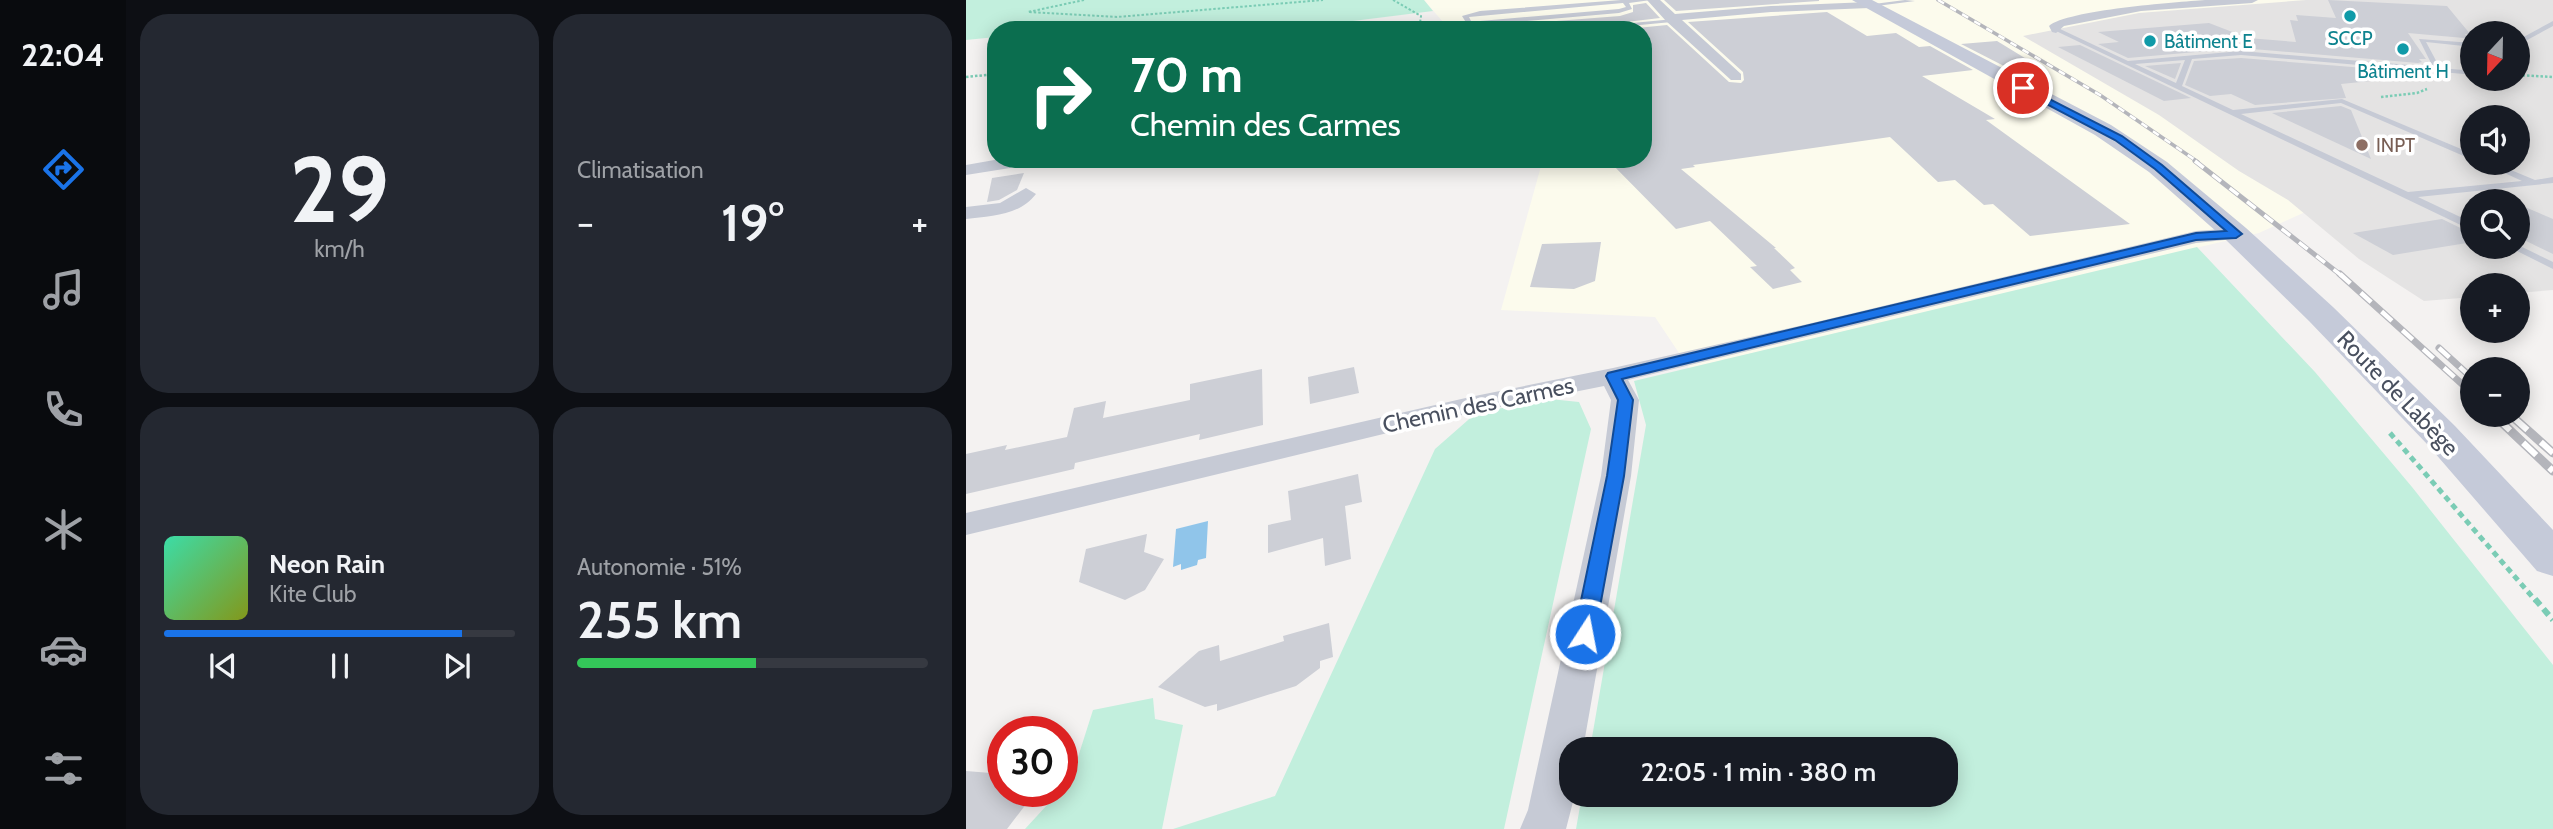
<!DOCTYPE html>
<html lang="fr">
<head>
<meta charset="utf-8">
<style>
	:root { --surface:#171b24; --page:#242831; --text:#f1f3f6; --muted:#9ea1a6; --line:#363941; --accent:#1a73e8 }
	body { margin:0; font-family:Cabin,sans-serif; background:var(--page); color:var(--text); height:100vh; display:flex; flex-direction:column; font-size:26px; white-space:nowrap }
	* { box-sizing:border-box; margin:0 }
	p { font-size:23px; color:var(--muted) }
	.icon { flex:none; width:38px; height:38px; fill:none; stroke:currentColor; stroke-width:2; stroke-linecap:round; stroke-linejoin:round }
	.map { position:relative; flex:1; overflow:hidden }
	.sheet { display:flex; flex-direction:column; gap:14px; padding:14px; background:#0d0f14; width:840px }
	.sheet>* { flex:none }
	.top-card { position:absolute; left:21px; top:21px; width:665px; height:147px; border-radius:28px; box-shadow:0 4px 18px #0003; background:#0b6e4f; color:#fff; overflow:hidden }
	.needle { width:46px; rotate:202deg }
	.controls { position:absolute; left:1494px; top:21px; display:grid; gap:14px }
	.controls a { display:grid; place-items:center; width:70px; height:70px; border-radius:50%; background:var(--surface); box-shadow:0 4px 18px #0003; font-size:35px }
	.speed { position:absolute; left:21px; top:716px; display:flex; gap:14px; font-size:35px; font-weight:700; text-align:center }
	.speed>* { display:grid; place-content:center; width:91px; height:91px; border-radius:50%; background:var(--surface); box-shadow:0 4px 18px #0003; line-height:1 }
	.speed .limit { border:10px solid #d22; background:#fff; color:#111 }
	.pin { position:absolute; display:grid; place-items:center; width:60px; height:60px; color:#fff; margin:-30px; border:4px solid #fff; border-radius:50%; box-shadow:0 2px 7px #0007 }
	.me { position:absolute; width:77px; margin:-38px; rotate:11deg; stroke-linejoin:round; filter:drop-shadow(0 0 5px #0008) }
	.turn { display:flex; align-items:center; gap:24px; height:147px; padding:0 28px; font-size:32px }
	.turn .icon { width:91px; height:91px; stroke-width:2.5 }
	.turn b { display:block; font-size:49px; line-height:60px }
	.big { font-size:52px; font-weight:600; line-height:1.1 }
	.sheet .card { flex:1; display:flex; flex-direction:column; justify-content:center; gap:10px; min-width:0; padding:0 24px; border-radius:28px; background:var(--page) }
	.sheet .dial { align-items:center; gap:0 }
	.dial b { font-size:91px; line-height:1 }
	.song { display:flex; align-items:center; gap:21px }
	.cover { width:84px; height:84px; border-radius:10px; background:linear-gradient(135deg,hsl(160 70% 55%),hsl(70 70% 35%)) }
	.played { height:7px; border-radius:4px; background:linear-gradient(90deg,var(--accent) 85%,var(--line) 85%) }
	.keys { display:flex; justify-content:space-around; direction:ltr }
	.heat { display:flex; justify-content:space-between; align-items:center; font-size:38px; direction:ltr }
	.charge { height:10px; border-radius:5px; background:linear-gradient(90deg,#34c759 51%,var(--line) 0) }
	.sheet .tiles { flex:1; display:grid; gap:14px; grid-template-columns:repeat(2,1fr) }
	.trip { position:absolute; left:593px; top:737px; width:399px; height:70px; border-radius:28px; background:var(--surface); box-shadow:0 4px 18px #0003; font-weight:600; line-height:70px; text-align:center }
	main { display:flex; flex:1; min-height:0 }
	.dock { display:flex; flex-direction:column; width:126px; justify-content:space-around; align-items:center; background:#090b0e; color:var(--muted) }
	.dock .icon { width:49px; height:49px }
	.dock .active { color:var(--accent) }
	.dock b { font-size:32px; color:var(--text) }
	.map>svg:first-child { display:block }
</style>
</head>
<body>
<main>
<nav class="dock">
<b>22:04</b>
<svg class="icon active" aria-label="directions" viewBox="0 0 24 24"><path d="M12 3l9 9-9 9-9-9zM9 14v-3h6M13 9l2 2-2 2"/></svg>
<svg class="icon" aria-label="music" viewBox="0 0 24 24"><path d="M9 18V5l10-2v13"/><circle cx="6" cy="18" r="3"/><circle cx="16" cy="16" r="3"/></svg>
<svg class="icon" aria-label="phone" viewBox="0 0 24 24"><path d="M5 4h4l2 5-3 2q2 4 5 5l2-3 5 2v4C11 20 4 13 5 4z"/></svg>
<svg class="icon" aria-label="climate" viewBox="0 0 24 24"><path d="M12 3v18M4 7l16 10M4 17L20 7"/></svg>
<svg class="icon" aria-label="car" viewBox="0 0 24 24"><path d="M5 17H2v-5l4-1 3-4h7l3 4 3 1v5h-3M9 17h6M6 11h13"/><circle cx="7" cy="17" r="2"/><circle cx="17" cy="17" r="2"/></svg>
<svg class="icon" aria-label="filters" viewBox="0 0 24 24"><path d="M4 7h16M4 17h16"/><circle cx="9" cy="7" r="2"/><circle cx="15" cy="17" r="2"/></svg>
</nav>
<section class="sheet">
<div class="tiles">
<div class="card dial"><b>29</b><p>km/h</p></div>
<div class="card"><p>Climatisation</p>
<div class="heat"><a>−</a><b class="big">19°</b><a>+</a></div>
</div>
<div class="card">
<div class="song"><i class="cover"></i><div><b>Neon Rain</b><p>Kite Club</p></div></div>
<div class="played"></div>
<div class="keys"><svg class="icon" aria-label="previous" viewBox="0 0 24 24"><path d="M18 5L8 12l10 7zM5 5v14"/></svg><svg class="icon" aria-label="pause" viewBox="0 0 24 24"><path d="M8 5v14M16 5v14"/></svg><svg class="icon" aria-label="next" viewBox="0 0 24 24"><path d="M6 5l10 7-10 7zM19 5v14"/></svg></div>
</div>
<div class="card"><p>Autonomie · 51%</p><b class="big">255 km</b><div class="charge"></div></div>
</div>
</section>
<div class="map">
<svg width="1587" height="829" viewBox="0 0 1587 829">
	<rect width="100%" height="100%" fill="#f4f2f1"/>
	<path fill="#fcfbed" fill-rule="evenodd" d="M 458,0 L 1587,0 L 1552,117 L 1507,117 L 1507,163 L 1575,176 L 1337,213 L 1293,233 L 723,368 L 689,317 L 535,310 L 577,159 L 677,159 L 677,30 L 484,30 ZM 1507,33 L 1552,33 L 1552,79 L 1507,79 Z"/>
	<path fill="#e4e3e3" fill-rule="evenodd" d="M 1340,0 L 1587,0 L 1587,290 L 1552,293 L 1552,285 L 1507,285 L 1507,297 L 1458,301 L 1393,259 L 1322,200 L 1273,171 L 1193,115 L 1057,36 L 1173,13 ZM 1507,33 L 1552,33 L 1552,79 L 1507,79 ZM 1507,117 L 1552,117 L 1552,163 L 1507,163 ZM 1507,201 L 1552,201 L 1552,247 L 1507,247 Z"/>
	<g fill="#c2efdd">
		<polygon points="0,0 458,0 467,11 315,30 164,30 168,24 107,30 30,30 30,37 0,40"/>
		<polygon points="1231,247 1349,372 1446,487 1587,665 1587,829 610,829 616,795 980,794 980,749 624,749 680,425 668,381"/>
		<polygon points="584,399 613,402 625,429 538,829 207,829 309,796 469,449 510,413"/>
		<polygon points="187,698 189,719 217,725 196,829 59,829 105,779 127,710"/>
	</g>
	<polygon fill="#90c5ea" points="242,521 240,558 232,560 231,565 215,570 215,564 207,567 210,529"/>
	<g fill="#cdcfd6">
		<polygon points="698,0 853,0 853,1 710,11"/>
		<polygon points="1362,0 1481,6 1505,35 1499,34 1501,37 1498,38 1442,33 1460,59 1453,59 1456,62 1452,63 1275,48 1162,58 1132,44 1153,42 1132,32 1243,23 1282,38 1330,42 1324,20 1332,21 1330,15 1370,18"/>
		<polygon points="680,3 694,18 592,30 551,30 550,24 654,16 667,12 667,5"/>
		<polygon points="861,12 901,36 930,33 953,47 964,46 1007,70 956,76 1029,119 1020,120 1164,224 1064,236 1027,204 1018,205 989,180 972,182 924,137 727,165 729,167 715,169 810,248 808,248 829,268 824,270 836,282 807,289 784,267 791,266 744,221 710,229 641,159 677,159 677,30 651,30 701,25 763,82 775,83 778,80 777,72 722,22"/>
		<polygon points="1031,41 1067,63 1038,66 995,44"/>
		<polygon points="1114,45 1225,98 1198,101 1092,47"/>
		<polygon points="1275,58 1399,68 1405,81 1375,84 1380,98 1289,105 1265,94 1244,96 1219,85 1228,61"/>
		<polygon points="1215,63 1209,79 1179,66"/>
		<polygon points="1375,106 1385,110 1405,159 1306,113"/>
		<polygon points="58,173 51,190 33,200 21,202 26,178"/>
		<polygon points="1552,204 1587,219 1587,254 1552,237"/>
		<polygon points="1476,219 1507,234 1507,242 1427,255 1387,233"/>
		<polygon points="635,242 629,281 608,289 564,287 576,244"/>
		<polygon points="388,367 393,393 344,404 342,377"/>
		<polygon points="296,369 297,425 233,440 234,434 157,452 109,463 108,469 0,494 0,454 41,445 39,450 101,437 108,408 140,401 137,418 224,400 224,384"/>
		<polygon points="392,474 396,502 379,506 385,559 359,566 357,538 302,553 302,525 325,520 322,491"/>
		<polygon points="181,534 178,552 198,559 179,590 159,600 113,582 120,549"/>
		<polygon points="363,623 367,657 354,661 354,668 330,686 251,711 251,704 239,707 192,687 233,651 253,645 254,661 318,641 317,636"/>
		<polygon points="0,771 37,774 37,791 70,791 41,829 0,829"/>
	</g>
	<g fill="none" stroke-linecap="round" stroke-linejoin="round">
		<g stroke="#7bccb5" stroke-width="2" stroke-dasharray="2.5 2" stroke-linecap="butt">
			<polyline points="118,0 62,12 151,17 357,0"/>
			<polyline points="427,0 455,16 454,23 473,30"/>
			<polyline points="395,30 454,23"/>
		</g>
		<g stroke="#7bccb5" stroke-width="2.5" stroke-dasharray="2.5 2" stroke-linecap="butt">
			<polyline points="1552,75 1587,77"/>
			<polyline points="0,77 30,74"/>
			<polyline points="1415,97 1451,93 1461,89"/>
		</g>
		<polyline stroke="#7bccb5" stroke-width="5" stroke-dasharray="6 4.5" stroke-linecap="butt" points="1424,433 1570,601"/>
		<polyline stroke="#7bccb5" stroke-width="6" stroke-dasharray="8 5" stroke-linecap="butt" points="1569,599 1587,620"/>
		<g fill="#c6cad5" fill-rule="evenodd">
			<path d="M 655,0 L 685,0 L 663,3 L 666,9 L 653,13 L 514,25 L 501,24 L 496,16 L 514,11 ZM 657,3 L 660,7 L 653,9 L 514,21 L 505,21 L 503,17 Z"/>
			<polygon points="939,0 949,1 903,7 900,5"/>
			<polygon points="708,19 706,22 620,30 594,30"/>
			<polygon points="1587,21 1587,26 1552,45 1552,40"/>
			<path d="M 1088,28 L 1092,28 L 1162,61 L 1275,51 L 1467,67 L 1453,39 L 1507,43 L 1507,47 L 1460,42 L 1474,68 L 1497,70 L 1507,65 L 1507,70 L 1498,74 L 1275,55 L 1226,59 L 1216,86 L 1267,110 L 1376,99 L 1507,154 L 1507,160 L 1375,103 L 1275,114 L 1442,192 L 1556,181 L 1517,163 L 1528,163 L 1569,180 L 1587,177 L 1587,183 L 1452,197 L 1507,223 L 1507,230 L 1503,229 L 1088,30 ZM 1219,60 L 1210,83 L 1169,64 Z"/>
			<polygon points="1552,245 1587,262 1587,269 1543,247"/>
		</g>
		<g fill="#c6cad5" fill-rule="evenodd">
			<polygon points="681,0 694,0 709,14 805,6 903,2 909,5 903,8 805,12 716,20 775,74 775,80 765,80 700,21"/>
			<path d="M 1239,0 L 1292,0 L 1286,3 L 1175,11 L 1098,26 L 1090,33 L 1086,32 L 1083,26 C 1101,10 1211,2 1239,0 Z"/>
			<polygon points="34,159 50,159 53,163 44,168 0,175 0,165"/>
			<path d="M 60,188 L 70,194 C 53,216 25,216 0,219 L 0,207 L 34,203 Z"/>
			<polygon points="1270,228 1277,230 1280,234 1277,238 1230,243 662,380 673,400 665,476 617,749 606,749 606,794 609,794 600,829 554,829 562,810 635,476 645,400 638,386 504,413 0,535 0,513 504,397 647,368 846,323 1230,231"/>
		</g>
		<polygon fill="#c5cad9" fill-rule="evenodd" points="886,0 906,0 1145,125 1201,162 1280,228 1367,307 1489,426 1587,530 1587,576 1571,571 1461,444 1343,321 1260,240 1183,172 1129,135"/>
		<defs>
			<polyline id="rail-far3" points="972,0 1134,95 1232,162"/>
			<polyline id="rail-far2" points="1229,161 1376,276"/>
			<g id="rail-far1">
				<polyline points="1374,274 1507,394"/>
				<polyline points="1473,348 1507,379"/>
				<polyline points="1528,415 1533,420"/>
				<polyline points="1545,415 1550,420"/>
			</g>
			<g id="rail">
				<polyline points="1531,418 1587,471"/>
				<polyline points="1548,418 1587,453"/>
			</g>
		</defs>
		<use href="#rail-far3" stroke="#b4b5bb" stroke-width="3.5"/>
		<use href="#rail-far2" stroke="#b4b5bb" stroke-width="5"/>
		<use href="#rail-far1" stroke="#b4b5bb" stroke-width="7"/>
		<use href="#rail" stroke="#b4b5bb" stroke-width="9"/>
		<use href="#rail-far3" stroke="#fff" stroke-width="2.5" stroke-dasharray="7" stroke-linecap="butt"/>
		<use href="#rail-far2" stroke="#fff" stroke-width="3.5" stroke-dasharray="11" stroke-linecap="butt"/>
		<use href="#rail-far1" stroke="#fff" stroke-width="4.5" stroke-dasharray="14" stroke-linecap="butt"/>
		<use href="#rail" stroke="#fff" stroke-width="6" stroke-dasharray="18" stroke-linecap="butt"/>
	</g>
	<polygon fill="#1a73e8" stroke="#114b97" stroke-width="2" points="1054,87 1060,87 1156,136 1196,165 1276,234 1270,238 1230,240 656,379 667,400 658,476 629,634 626,640 619,642 611,640 608,634 641,476 652,400 640,376 642,373 1230,233 1260,231 1189,169 1149,140 1054,90"/>
	<g fill="#0f9aa8" stroke="#fff" stroke-width="2.5">
		<circle cx="1384" cy="16" r="7"/>
		<circle cx="1184" cy="41" r="7"/>
		<circle cx="1437" cy="49" r="7"/>
	</g>
	<circle fill="#8d6e63" stroke="#fff" stroke-width="2.5" cx="1396" cy="145" r="7"/>
	<g text-anchor="middle" stroke-width="7" stroke-linejoin="round" paint-order="stroke">
		<g font-size="19" fill="#0d838f" stroke="#fff">
			<text x="1384" y="45">SCCP</text>
			<text x="1198" y="48" text-anchor="start">Bâtiment E</text>
			<text x="1437" y="78">Bâtiment H</text>
		</g>
		<g font-size="19" fill="#785e54" stroke="#fff" text-anchor="start">
			<text x="1410" y="152">INPT</text>
		</g>
		<g font-size="23" fill="#49505f" stroke="#fff">
			<text transform="translate(1432 393) rotate(46)" y="8">Route de Labège</text>
			<text transform="translate(512 405) rotate(-12)" y="8">Chemin des Carmes</text>
		</g>
	</g>
</svg>
<div class="controls">
<a><svg class="needle" viewBox="-14 -14 28 28"><path d="M0-13l5 13h-10z" fill="#e53935"/><path d="M0 13l5-13h-10z" fill="#9ea1a6"/></svg></a>
<a><svg class="icon" aria-label="sound" viewBox="0 0 24 24"><path d="M4 9h4l5-4v14l-5-4H4zM17 9q2 3 0 6"/></svg></a>
<a><svg class="icon" aria-label="search" viewBox="0 0 24 24"><circle cx="10" cy="10" r="6"/><path d="M15 15l6 6"/></svg></a>
<a>+</a>
<a>−</a>
</div>
<div class="speed"><div class="limit">30</div></div>
<div class="pin" style="left:1057px;top:88px;background:#d93025"><svg class="icon" aria-label="arrive" viewBox="0 0 24 24"><path d="M6 21V4h12l-3 4 3 4H6"/></svg></div>
<svg class="me" style="left:619px;top:634px" viewBox="-20 -20 40 40"><circle r="17" fill="#1a73e8" stroke="#fff" stroke-width="3"/><path d="M0-11L8 9 0 5-8 9z" fill="#fff"/></svg>
<div class="trip">22:05 · 1 min · 380 m</div>
<div class="top-card">
<div class="turn"><svg class="icon" aria-label="right" viewBox="0 0 24 24"><path d="M7 20v-9h11M14 6l5 5-5 5"/></svg><div><b>70 m</b>Chemin des Carmes</div></div>
</div>
</div>
</main>
</body>
</html>
